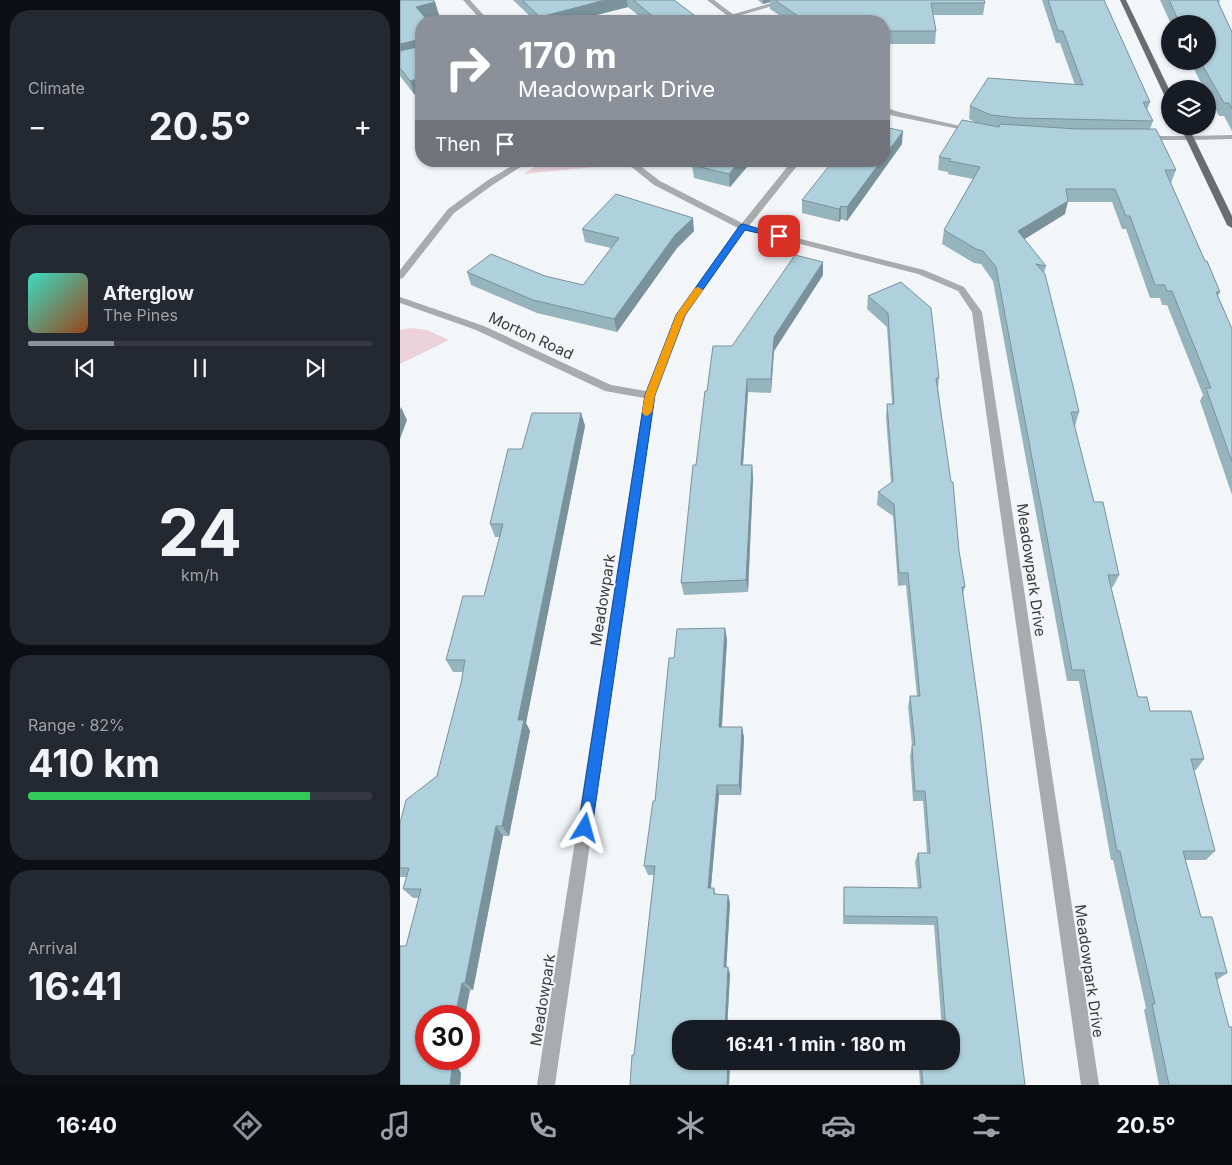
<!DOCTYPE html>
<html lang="en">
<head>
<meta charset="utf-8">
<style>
	:root { --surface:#171b24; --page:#242831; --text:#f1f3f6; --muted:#9ea1a6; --line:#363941; --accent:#8c9099 }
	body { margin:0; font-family:Inter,sans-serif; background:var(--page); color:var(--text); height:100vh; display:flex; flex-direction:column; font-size:19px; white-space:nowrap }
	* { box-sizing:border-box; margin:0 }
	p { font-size:16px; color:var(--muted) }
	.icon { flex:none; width:28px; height:28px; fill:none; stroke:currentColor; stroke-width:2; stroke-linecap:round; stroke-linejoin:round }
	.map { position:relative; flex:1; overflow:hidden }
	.sheet { display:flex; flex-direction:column; gap:10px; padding:10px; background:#0d0f14; width:400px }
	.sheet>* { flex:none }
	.banner { position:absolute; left:15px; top:15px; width:475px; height:152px; border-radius:20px; box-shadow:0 1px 4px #0004; background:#8c9099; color:#fff; overflow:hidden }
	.buttons { position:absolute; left:761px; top:15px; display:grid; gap:10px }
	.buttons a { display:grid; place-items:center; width:55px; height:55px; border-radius:50%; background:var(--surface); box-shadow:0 1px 4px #0004; font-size:25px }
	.speed { position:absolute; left:15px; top:1005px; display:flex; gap:10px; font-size:25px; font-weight:700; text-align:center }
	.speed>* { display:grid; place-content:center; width:65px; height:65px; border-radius:50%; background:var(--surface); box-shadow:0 1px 4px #0004; line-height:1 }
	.speed .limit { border:8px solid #d22; background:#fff; color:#111 }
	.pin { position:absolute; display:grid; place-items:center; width:42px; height:42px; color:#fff; margin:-21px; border-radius:10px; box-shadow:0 2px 8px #0006 }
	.me { position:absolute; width:55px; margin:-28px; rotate:8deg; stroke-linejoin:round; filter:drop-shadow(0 0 4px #0008) }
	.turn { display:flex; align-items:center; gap:18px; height:105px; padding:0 20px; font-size:22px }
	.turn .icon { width:65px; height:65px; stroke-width:2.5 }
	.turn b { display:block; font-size:35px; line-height:42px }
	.then { display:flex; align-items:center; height:48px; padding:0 20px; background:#0003; gap:10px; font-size:19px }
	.big { font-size:38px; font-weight:700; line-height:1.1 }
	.sheet .widget { flex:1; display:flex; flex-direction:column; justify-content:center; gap:8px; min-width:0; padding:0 18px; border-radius:20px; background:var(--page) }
	.sheet .dial { align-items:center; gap:0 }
	.dial b { font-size:65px; line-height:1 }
	.song { display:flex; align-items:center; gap:15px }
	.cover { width:60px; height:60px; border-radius:8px; background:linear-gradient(135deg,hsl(170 70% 55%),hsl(20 70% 35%)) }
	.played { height:5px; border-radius:2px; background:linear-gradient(90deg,var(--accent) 25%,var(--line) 25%) }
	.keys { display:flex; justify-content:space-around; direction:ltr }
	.heat { display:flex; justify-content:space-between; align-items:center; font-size:28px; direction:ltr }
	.charge { height:8px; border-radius:4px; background:linear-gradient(90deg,#34c759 82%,var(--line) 0) }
	.trip { position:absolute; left:272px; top:1020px; width:288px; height:50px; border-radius:20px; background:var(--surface); box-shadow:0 1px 4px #0004; font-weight:700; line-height:50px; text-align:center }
	.dock { display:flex; height:80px; justify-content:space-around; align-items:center; background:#090b0e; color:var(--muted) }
	.dock .icon { width:35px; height:35px }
	.dock .selected { color:var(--accent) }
	.dock b { font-size:22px; color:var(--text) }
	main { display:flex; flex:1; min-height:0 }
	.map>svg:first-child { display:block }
</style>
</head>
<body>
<main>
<section class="sheet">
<div class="widget"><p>Climate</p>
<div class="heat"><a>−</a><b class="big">20.5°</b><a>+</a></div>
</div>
<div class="widget">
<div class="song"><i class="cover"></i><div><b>Afterglow</b><p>The Pines</p></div></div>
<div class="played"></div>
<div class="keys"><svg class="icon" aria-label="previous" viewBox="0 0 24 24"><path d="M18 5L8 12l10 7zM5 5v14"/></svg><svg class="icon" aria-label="pause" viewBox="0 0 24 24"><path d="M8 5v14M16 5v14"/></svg><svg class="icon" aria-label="next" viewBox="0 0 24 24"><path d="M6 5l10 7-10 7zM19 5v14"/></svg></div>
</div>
<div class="widget dial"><b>24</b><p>km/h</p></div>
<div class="widget"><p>Range · 82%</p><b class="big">410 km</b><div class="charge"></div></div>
<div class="widget"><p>Arrival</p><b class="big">16:41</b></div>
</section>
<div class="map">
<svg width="832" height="1085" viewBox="0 0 832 1085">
	<rect width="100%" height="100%" fill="#f2f6f8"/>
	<g fill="#ead1da">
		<polygon points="145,161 199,161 204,166 123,174"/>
		<polygon points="11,328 27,330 49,340 0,364 0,330"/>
	</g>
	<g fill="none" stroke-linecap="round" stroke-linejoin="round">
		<g fill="#a9abac" fill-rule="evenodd">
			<polygon points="63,0 70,0 89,21 82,21"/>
			<polygon points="382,0 393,0 331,18 327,16"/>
			<polygon points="832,135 832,139 791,140 787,138 791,136"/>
			<polygon points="120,161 130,161 94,184 54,213 3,278 0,279 0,270 48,209 88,180"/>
			<polygon points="224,161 234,161 260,181 342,223 392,161 401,161 349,226 524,270 564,287 582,312 699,1085 681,1085 572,312 558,291 518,274 345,230 286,315 255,395 155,1085 137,1085 244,398 205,391 76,330 0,303 0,297 84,326 211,385 246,391 276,315 338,228 254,185"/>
		</g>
		<g fill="#a9abac" fill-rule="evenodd">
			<polygon points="307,0 314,0 342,21 334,21"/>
			<polygon points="484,107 499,112 578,130 574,132 494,116 484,112"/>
			<polygon points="740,136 791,136 795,138 791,140 740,140"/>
		</g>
		<g fill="#6a6d6f" fill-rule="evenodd">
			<polygon points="720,0 726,0 770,91 770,101 766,99"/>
			<polygon points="780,126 788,126 832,216 832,228 827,225"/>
		</g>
	</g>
	<g fill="#96b4be">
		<polygon points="0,0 35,2 39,15 25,18 21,21 21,92 14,94 0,76"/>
		<polygon points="113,0 274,0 302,21 245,21 228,7 173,21 135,21"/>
		<polygon points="358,0 584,0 585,3 583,15 533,15 536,31 535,44 484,44 484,21 388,21 370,9 370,2 363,4"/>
		<polygon points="642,0 704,0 750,102 747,110 753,121 750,129 776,170 771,183 805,261 820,292 818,296 832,329 832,495 800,401 803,395 767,305 762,305 760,298 750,298 726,229 722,229 712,202 667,202 665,214 624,239 646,266 644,273 679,412 675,426 674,426 694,502 719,575 713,587 711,587 738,697 750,711 804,759 796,770 794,770 815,851 806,860 785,860 801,917 827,973 817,980 832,1085 759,1085 744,1010 746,1008 713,860 711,860 679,681 667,681 593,281 581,264 574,263 542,244 544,230 573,179 548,174 548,172 538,170 539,157 576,123 569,119 570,106 675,85 660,43 656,43"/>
		<polygon points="760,0 820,0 819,4 832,32 832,131 824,116 819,116 808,94 808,89 804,89 793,67 791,67 788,61 808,61 808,24 771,24"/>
		<polygon points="502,144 447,221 441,219 439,222 402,213 402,200 432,166"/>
		<polygon points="352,161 330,187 294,178 292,165"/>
		<polygon points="182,229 294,231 277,248 217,332 137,313 71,285 67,272 145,276 183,285 211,248 185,242"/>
		<polygon points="423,275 374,351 371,393 348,392 343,465 352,465 353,478 348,592 284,595 281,583 296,465 307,391 332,346"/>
		<polygon points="501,282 539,378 538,389 559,551 565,587 563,593 625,1085 520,1085 519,1068 521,1063 545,1062 545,1061 551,1061 551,1029 542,1029 534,925 443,924 444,887 518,888 515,862 518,853 527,853 523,801 513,801 510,756 512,745 508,707 510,696 517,696 506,585 498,586 493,516 477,505 478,492 491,483 486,417 487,404 492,404 487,327 467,309 468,296"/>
		<polygon points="181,413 185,426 126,723 130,731 109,836 103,836 73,990 70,990 65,1016 26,1016 61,1073 60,1085 0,1085 6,946 19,898 13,898 3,889 7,877 0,877 0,823 37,776 61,683 63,672 53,672 46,660 84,596 100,537 95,537 90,524 122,449"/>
		<polygon points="325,628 327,640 322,727 342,727 344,738 341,795 319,795 311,888 314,888 316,895 328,895 330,903 326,967 330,974 327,1029 281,1029 330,1061 329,1085 230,1085 234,1055 254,875 248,875 244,866 255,801 274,658"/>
	</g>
	<g fill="#7a929b">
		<polygon points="205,0 227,0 228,7 173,21 141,21 140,17"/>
		<polygon points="363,0 370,0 370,2 363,4"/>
		<polygon points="35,2 39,15 20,20 16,7"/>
		<polygon points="17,40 21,52 0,57 0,44"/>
		<polygon points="21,78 21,92 14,94 10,81"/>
		<polygon points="503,131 502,144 447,221 447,207 481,161 484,161 484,157"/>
		<polygon points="340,161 352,161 330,187 329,174"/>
		<polygon points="668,201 665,214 615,245 618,231"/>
		<polygon points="441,206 441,219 439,222 439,209"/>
		<polygon points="293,218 294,231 277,248 217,332 214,319 275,235"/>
		<polygon points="423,262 423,275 374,351 371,393 371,379 374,337"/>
		<polygon points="347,379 348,392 342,478 341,465"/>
		<polygon points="1,407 7,420 0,439 0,410"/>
		<polygon points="181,413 185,426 126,723 130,731 109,836 102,826 118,720"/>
		<polygon points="352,465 353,478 348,592 346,580"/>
		<polygon points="325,628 327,640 321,738 319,727"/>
		<polygon points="342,727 344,738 341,795 339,785"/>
		<polygon points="317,785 319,795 310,897 308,888"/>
		<polygon points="96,826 103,836 73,990 65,983"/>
		<polygon points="328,895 330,903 326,974 324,967"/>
		<polygon points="328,967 330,974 327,1029 325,1029"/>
		<polygon points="62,983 70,990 65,1016 55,1016"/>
		<polygon points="47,1059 57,1059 56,1064 61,1073 60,1085 50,1085"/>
		<polygon points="328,1061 330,1061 329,1085 327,1085"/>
	</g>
	<g fill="#afd1dd" stroke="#7a929b">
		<polygon points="0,0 33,0 35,2 16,7 28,21 21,21 21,78 10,81 0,68 0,51 17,47 19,41 17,40 0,44"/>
		<polygon points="122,0 205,0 140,17"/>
		<polygon points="233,0 274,0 302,21 259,21"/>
		<polygon points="375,0 584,0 585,3 531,3 536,31 484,31 484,21 405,21"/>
		<polygon points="648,0 704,0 750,102 743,102 753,121 618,118 591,115 570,106 588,78 683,85 663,31 658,31"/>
		<polygon points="769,0 817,0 832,32 832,109 829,103 824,103 800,61 808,61 808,24 780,24"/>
		<polygon points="562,120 599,127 600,124 677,129 756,129 776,170 765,170 805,261 807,261 820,292 816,292 832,329 832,462 806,388 811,388 772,291 767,291 765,285 755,285 730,216 726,216 715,189 666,189 668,201 618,231 646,266 636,264 645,274 673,386 679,412 671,412 694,502 703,502 719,575 708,575 738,697 747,697 750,711 791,711 804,759 791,759 815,851 783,851 801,917 812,917 827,973 815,973 829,1027 832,1027 832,1085 769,1085 752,1004 755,1004 720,851 717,851 684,670 672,670 596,267 583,251 576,249 544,230 580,167 549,161 551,159 539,157"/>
		<polygon points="484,127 503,131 484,157"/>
		<polygon points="296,161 340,161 329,174 292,165"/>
		<polygon points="436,161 481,161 447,207 441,206 439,209 402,200 429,166 432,166"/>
		<polygon points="216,194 293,218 275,235 214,319 133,300 67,272 91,254 145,276 183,285 219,238 182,229"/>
		<polygon points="395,255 423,262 374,337 371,379 347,379 341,465 352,465 346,580 281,583 293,465 296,465 305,391 307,391 313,346 332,346"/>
		<polygon points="501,282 531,308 539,378 536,378 551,482 553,482 559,551 565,587 562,587 581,724 591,811 625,1085 523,1085 521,1063 548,1062 548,1061 551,1061 551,1029 546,1029 537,917 444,916 444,887 521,888 518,853 530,853 525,791 515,791 512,745 515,745 510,696 520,696 508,573 499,573 494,504 478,492 493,481 487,404 494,404 488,313 468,296"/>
		<polygon points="132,413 181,413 118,720 124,720 102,826 96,826 65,983 62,983 55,1016 26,1016 26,1059 47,1059 52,1068 50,1085 0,1085 0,946 6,946 21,889 3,889 9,868 0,868 0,823 6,800 37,776 61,683 65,660 46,660 63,596 84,596 103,524 90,524 108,449 122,449"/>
		<polygon points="325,628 319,727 342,727 339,785 317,785 308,888 314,888 314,894 328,895 324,967 328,967 325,1029 281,1029 281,1061 328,1061 327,1085 230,1085 232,1055 234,1055 255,866 244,866 253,801 255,801 269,658 274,658 277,629"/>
	</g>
	<polygon fill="#1a73e8" stroke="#114b97" points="343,224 383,236 379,238 345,230 285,315 255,395 192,828 190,833 185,835 180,833 178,828 245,395 276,315 340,225"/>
	<polygon fill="#f59e0b" points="298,287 303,290 285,315 255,395 252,412 247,416 244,415 242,412 245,395 276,315 295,288"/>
	<g text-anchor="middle" stroke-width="4" stroke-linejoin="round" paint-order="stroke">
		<g font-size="15" fill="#383a3a" stroke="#f2f6f8">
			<text transform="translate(131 336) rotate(25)" y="5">Morton Road</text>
			<text transform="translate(631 570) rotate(82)" y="5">Meadowpark Drive</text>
			<text transform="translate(203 600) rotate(-81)" y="5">Meadowpark</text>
			<text transform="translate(689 971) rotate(82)" y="5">Meadowpark Drive</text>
			<text transform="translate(143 1000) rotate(-81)" y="5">Meadowpark</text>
		</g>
	</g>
</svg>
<div class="buttons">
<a><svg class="icon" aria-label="sound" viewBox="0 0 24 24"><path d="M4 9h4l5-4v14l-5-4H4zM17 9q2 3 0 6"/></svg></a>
<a><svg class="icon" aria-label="layers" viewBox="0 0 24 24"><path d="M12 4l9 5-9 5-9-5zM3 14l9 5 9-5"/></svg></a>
</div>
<div class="speed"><div class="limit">30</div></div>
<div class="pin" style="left:379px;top:236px;background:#d93025"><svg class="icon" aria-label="arrive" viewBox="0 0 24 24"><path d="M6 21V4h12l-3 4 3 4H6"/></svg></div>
<svg class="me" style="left:185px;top:828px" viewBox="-20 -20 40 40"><path d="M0-17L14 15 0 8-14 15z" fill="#1a73e8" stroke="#fff" stroke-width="4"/></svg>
<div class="trip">16:41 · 1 min · 180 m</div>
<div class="banner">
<div class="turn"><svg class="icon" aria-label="right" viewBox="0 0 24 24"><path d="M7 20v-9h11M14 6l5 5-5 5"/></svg><div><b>170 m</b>Meadowpark Drive</div></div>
<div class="then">Then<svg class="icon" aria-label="arrive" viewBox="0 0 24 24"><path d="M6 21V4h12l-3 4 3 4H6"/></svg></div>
</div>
</div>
</main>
<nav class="dock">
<b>16:40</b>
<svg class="icon selected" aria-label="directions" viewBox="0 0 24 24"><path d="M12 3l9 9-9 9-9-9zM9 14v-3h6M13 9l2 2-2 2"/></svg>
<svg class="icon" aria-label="music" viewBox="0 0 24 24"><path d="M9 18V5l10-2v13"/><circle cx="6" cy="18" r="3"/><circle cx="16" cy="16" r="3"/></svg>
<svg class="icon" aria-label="phone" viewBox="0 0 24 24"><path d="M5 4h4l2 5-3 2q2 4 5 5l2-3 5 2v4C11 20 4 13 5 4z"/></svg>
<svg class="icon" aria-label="climate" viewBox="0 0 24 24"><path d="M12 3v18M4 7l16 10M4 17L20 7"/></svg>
<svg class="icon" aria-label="car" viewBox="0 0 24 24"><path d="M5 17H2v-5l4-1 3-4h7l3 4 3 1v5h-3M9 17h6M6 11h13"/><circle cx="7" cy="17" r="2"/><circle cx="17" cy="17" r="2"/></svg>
<svg class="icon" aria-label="filters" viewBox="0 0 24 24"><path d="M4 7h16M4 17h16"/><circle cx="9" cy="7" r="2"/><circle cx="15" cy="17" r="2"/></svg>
<b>20.5°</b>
</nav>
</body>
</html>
